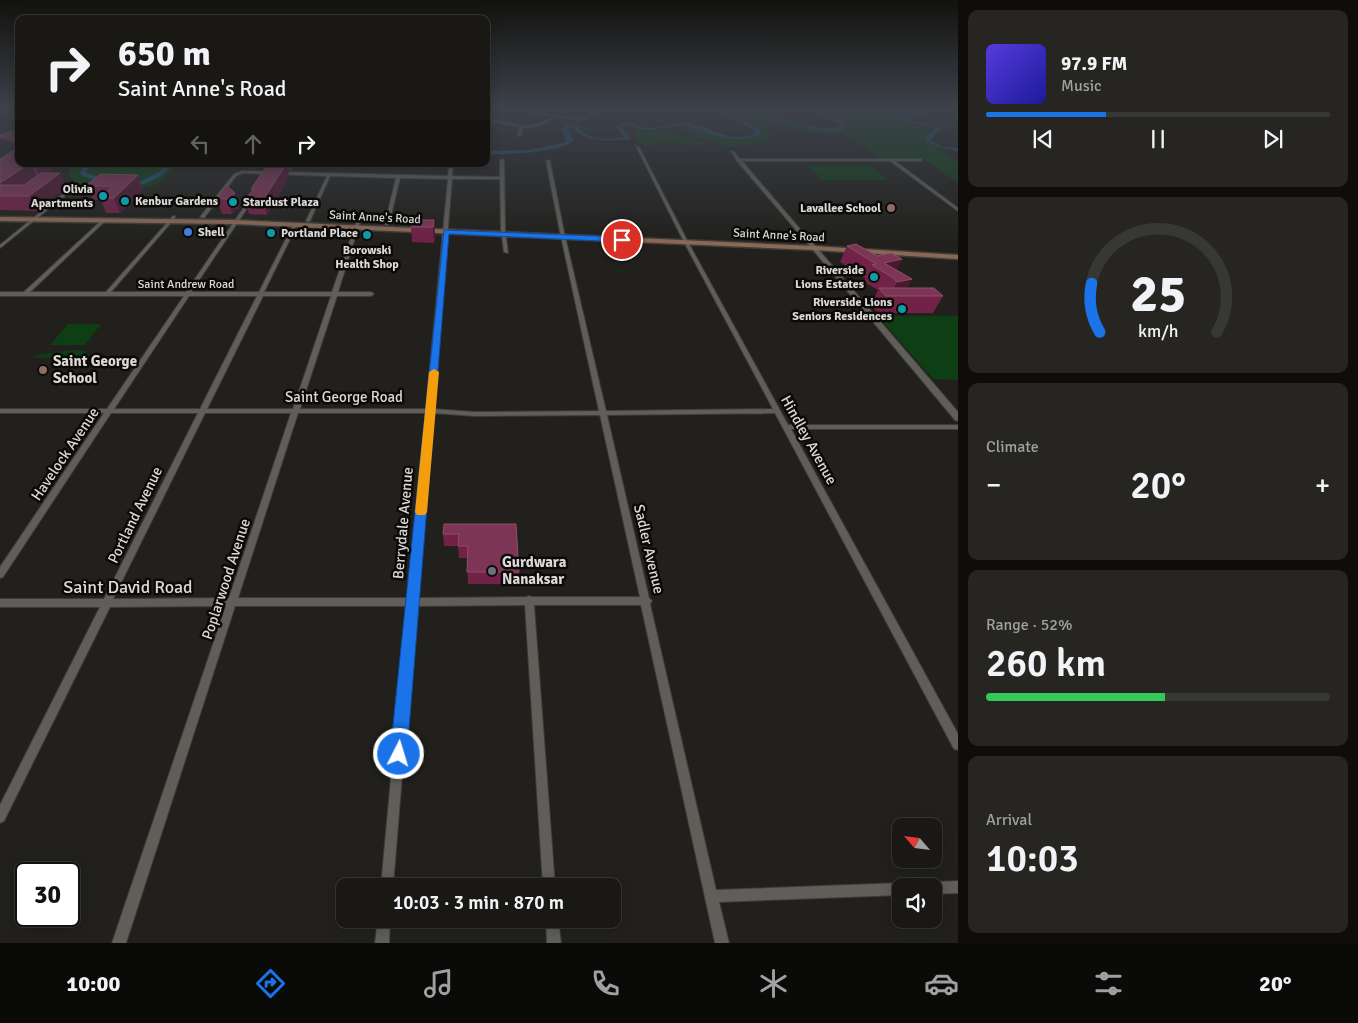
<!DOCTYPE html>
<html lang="en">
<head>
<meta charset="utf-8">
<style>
	:root { --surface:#191815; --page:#262522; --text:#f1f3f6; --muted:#9fa0a0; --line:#373734; --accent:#1a73e8 }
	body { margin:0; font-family:Signika,sans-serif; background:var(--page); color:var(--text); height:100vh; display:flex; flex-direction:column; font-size:19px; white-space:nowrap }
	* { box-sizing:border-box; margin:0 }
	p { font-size:16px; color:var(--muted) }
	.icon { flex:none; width:28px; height:28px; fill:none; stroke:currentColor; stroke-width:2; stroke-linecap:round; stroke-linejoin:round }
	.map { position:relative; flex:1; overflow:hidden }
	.panel { display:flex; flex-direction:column; gap:10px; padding:10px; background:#0e0d0c; width:400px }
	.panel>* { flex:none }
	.guide { position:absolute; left:15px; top:15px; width:475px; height:152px; border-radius:10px; box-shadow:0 2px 12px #0003,0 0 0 1px var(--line); background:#191815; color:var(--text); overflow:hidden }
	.needle { width:32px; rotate:298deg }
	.tools { position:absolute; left:892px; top:818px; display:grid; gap:10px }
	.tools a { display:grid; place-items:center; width:50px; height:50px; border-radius:10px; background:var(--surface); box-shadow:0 2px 12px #0003,0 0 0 1px var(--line); font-size:25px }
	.speed { position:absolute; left:15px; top:862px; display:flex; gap:10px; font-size:25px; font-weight:700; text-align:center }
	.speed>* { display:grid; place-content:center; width:65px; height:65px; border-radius:50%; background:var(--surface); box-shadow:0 2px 12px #0003,0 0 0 1px var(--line); line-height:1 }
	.speed .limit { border:2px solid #111; border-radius:8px; background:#fff; color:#111 }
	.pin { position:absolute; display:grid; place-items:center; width:42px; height:42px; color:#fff; margin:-21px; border:2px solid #fff; border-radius:50%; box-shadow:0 1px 5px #0007 }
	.me { position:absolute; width:55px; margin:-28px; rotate:5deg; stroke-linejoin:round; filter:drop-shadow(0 0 4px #0008) }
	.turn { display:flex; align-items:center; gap:18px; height:105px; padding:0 20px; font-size:22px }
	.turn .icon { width:65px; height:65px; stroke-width:2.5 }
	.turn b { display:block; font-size:35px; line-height:42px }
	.lanes { display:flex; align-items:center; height:48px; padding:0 20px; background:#0003; justify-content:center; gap:25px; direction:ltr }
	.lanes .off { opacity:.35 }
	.big { font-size:38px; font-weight:600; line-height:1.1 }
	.panel .tile { flex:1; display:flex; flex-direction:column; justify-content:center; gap:8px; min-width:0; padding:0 18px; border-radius:10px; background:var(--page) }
	.panel .dial { align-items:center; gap:0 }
	.dial svg { height:130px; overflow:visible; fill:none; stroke:var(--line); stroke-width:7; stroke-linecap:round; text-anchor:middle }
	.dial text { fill:var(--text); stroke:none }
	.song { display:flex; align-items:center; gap:15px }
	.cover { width:60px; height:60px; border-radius:8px; background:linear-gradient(135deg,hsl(250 70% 55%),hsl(240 70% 35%)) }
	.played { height:5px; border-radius:2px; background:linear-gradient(90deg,var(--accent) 35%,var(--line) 35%) }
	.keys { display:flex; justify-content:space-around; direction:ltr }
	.heat { display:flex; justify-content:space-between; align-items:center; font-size:28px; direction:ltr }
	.charge { height:8px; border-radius:4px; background:linear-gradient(90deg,#34c759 52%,var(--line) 0) }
	.trip { position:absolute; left:336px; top:878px; width:285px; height:50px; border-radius:10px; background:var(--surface); box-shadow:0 2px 12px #0003,0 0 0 1px var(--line); font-weight:600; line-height:50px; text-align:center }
	.tabs { display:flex; height:80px; justify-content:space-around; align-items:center; background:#0a0a08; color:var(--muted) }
	.tabs .icon { width:35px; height:35px }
	.tabs .current { color:var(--accent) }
	.tabs b { font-size:22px; color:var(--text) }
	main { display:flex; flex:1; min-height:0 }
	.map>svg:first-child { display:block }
</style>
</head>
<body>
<main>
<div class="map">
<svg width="958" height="943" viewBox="0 0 958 943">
	<rect width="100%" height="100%" fill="#21201c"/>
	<g fill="#0e3e14">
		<path d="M 817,110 L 901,110 L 923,114 L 890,115 C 902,125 922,121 935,129 L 927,135 L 926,141 L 931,145 L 950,150 L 940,149 L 958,162 L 958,183 L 922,158 L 880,158 L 843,134 L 798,131 L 773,124 L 767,127 L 771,134 L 766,137 L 769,139 L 768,142 L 728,147 L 684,132 L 693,131 L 687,127 L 689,125 C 713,135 737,144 761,135 L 761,130 L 727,114 C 752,99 810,139 844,128 L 844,124 L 823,116 Z"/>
		<polygon points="634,130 666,131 704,142 703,144 698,145 667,142 648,145 638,144"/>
		<path d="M 73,164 L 85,164 L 81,171 L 91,179 L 140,185 L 158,178 L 170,167 L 170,164 L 178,164 C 172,170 165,178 158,183 C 140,194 93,188 74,181 L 68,173 Z"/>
		<polygon points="93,164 161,164 163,165 161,171 139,182 104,179 85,172"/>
		<polygon points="807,166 871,166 888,180 822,180"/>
		<polygon points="878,316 958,316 958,380 933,379"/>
		<polygon points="68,324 101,324 85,345 50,345"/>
		<polygon points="72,350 87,351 83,356 34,358 37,355"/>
	</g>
	<g fill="#1f5070">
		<path d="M 723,110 C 735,110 747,110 758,112 C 780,116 822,136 842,125 C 833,118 821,118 813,110 L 820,110 C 826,120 840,117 847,126 C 826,147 752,98 727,114 L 758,128 L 761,130 L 761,135 L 752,138 L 734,139 L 715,136 L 686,125 L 651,130 L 640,129 L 625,124 L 622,128 L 630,136 L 631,139 C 612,141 585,143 573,128 L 569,127 L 567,129 L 574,140 C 566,152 502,155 486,154 L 486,151 L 530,150 L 566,142 L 562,128 L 567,124 L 579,126 C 584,141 611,140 624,137 L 616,127 C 627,116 636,127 648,128 C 662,129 676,120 690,123 C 713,128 730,144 754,134 L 753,129 L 724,115 L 722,113 Z"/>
		<polygon points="900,110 912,110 929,115 924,117 896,116 939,128 942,130 933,136 931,141 942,147 958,148 958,151 939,147 927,142 926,136 935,130 934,128 898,119 891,115 898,114 923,114"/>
		<path d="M 85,164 L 93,164 L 85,172 L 104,179 L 139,182 L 161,171 L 163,165 L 161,164 L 170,164 L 170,167 C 164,175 151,183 140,185 C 128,186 87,182 80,173 Z"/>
	</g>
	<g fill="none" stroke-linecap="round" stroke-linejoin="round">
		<polyline stroke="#1f5070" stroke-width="1" points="919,122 944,125 958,123"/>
		<defs>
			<g id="minor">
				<path d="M 529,110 C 544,113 561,118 576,118 C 587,118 590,111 598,110 L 586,119 L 576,120 L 556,117 L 539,126 L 523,128 L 521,135 L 519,136 L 517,135 L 520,127 L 490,121 L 492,120 C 518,124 529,131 553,116 L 520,110 Z"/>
				<polygon points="616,110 626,110 625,111"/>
				<path d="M 636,146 L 639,147 L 688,242 L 788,425 L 958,425 L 958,429 L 791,429 L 958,734 L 958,750 L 954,749 L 775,413 L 607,415 L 649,598 L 652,601 L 650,604 L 716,890 L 901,883 L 905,885 L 906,886 L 901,886 L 901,895 L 719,902 L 729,943 L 715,943 L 641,605 L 534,605 L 555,886 L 543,886 L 525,605 L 416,606 L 393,886 L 381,886 L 407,606 L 235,606 L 126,943 L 112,943 L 226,606 L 110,607 L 4,821 L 0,823 L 0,805 L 100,607 L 0,607 L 0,599 L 104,599 L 198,413 L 111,413 L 3,577 L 0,578 L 0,567 L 104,413 L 0,413 L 0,409 L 107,409 L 184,296 L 0,296 L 0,292 L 24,292 L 102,220 L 104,220 L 104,222 L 30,292 L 106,292 L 173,216 L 175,216 L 175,218 L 111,292 L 186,292 L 251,197 L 252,197 L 254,198 L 191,292 L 259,292 L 293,225 L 295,224 L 297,225 L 264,292 L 332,292 L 356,223 L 360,222 L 338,292 L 371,292 L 374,294 L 371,296 L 337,296 L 300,409 L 426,409 L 448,179 L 400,178 L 389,224 L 387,225 L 385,224 L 396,178 L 330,176 L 310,221 L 308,222 L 306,221 L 327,176 L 243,173 L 236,176 L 204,218 L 200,217 L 234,174 L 242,171 L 448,176 L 449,164 L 453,164 L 452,176 L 500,177 L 500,160 L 502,159 L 504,160 L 505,229 L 508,253 L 504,252 L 501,229 L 500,179 L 452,179 L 433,409 L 475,412 L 599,411 L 560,232 L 546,161 L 548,160 L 550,161 L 564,232 L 606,411 L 773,409 L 684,242 ZM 189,296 L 257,296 L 200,409 L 114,409 ZM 263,296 L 331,296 L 293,409 L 207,409 ZM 205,413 L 291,413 L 229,598 L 113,599 ZM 298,413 L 426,413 L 408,598 L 238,598 ZM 432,413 L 475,416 L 600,415 L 640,597 L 532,597 L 529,596 L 526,597 L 417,598 Z"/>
				<polygon points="731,151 733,151 740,159 922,159 921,161 895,161 958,208 958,211 890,161 742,161 812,243 808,244 737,161"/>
				<polygon points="74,185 77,186 0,248 0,245"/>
				<polygon points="958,881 958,893 934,894 934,886 928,886 930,884 934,882"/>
				<polygon points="378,919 390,919 389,943 375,943"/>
				<polygon points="546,919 558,919 561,943 547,943"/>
			</g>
			<polygon id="tertiary" points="808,242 812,242 958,412 958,421 955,420 808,244"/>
			<polygon id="secondary" points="0,217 234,220 814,246 958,255 958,259 814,250 234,224 0,221"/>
		</defs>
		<use href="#minor" stroke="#3d3c39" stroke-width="2"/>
		<use href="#tertiary" stroke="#3d3c39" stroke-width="2"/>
		<use href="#secondary" stroke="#3d3c39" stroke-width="3"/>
		<use href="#minor" fill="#5f5e59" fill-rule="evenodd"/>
		<use href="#tertiary" fill="#5f5e59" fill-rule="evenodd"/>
		<use href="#secondary" fill="#8b6854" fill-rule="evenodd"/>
	</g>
	<g fill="#722147">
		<polygon points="19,133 19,143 16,144 0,139 0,135"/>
		<polygon points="0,159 19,164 60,164 47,173 66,187 36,211 0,210"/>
		<polygon points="245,164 259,164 256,169 246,168"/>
		<polygon points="268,164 296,164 292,170 288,170 289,177 267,215 249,214 245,199 252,192 251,189"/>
		<polygon points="138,175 143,190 120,213 106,213 101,200 93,200 86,186"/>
		<polygon points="235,193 239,208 238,209 236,209 232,214 222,214 217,199"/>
		<polygon points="434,220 435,236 434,243 412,242 411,227"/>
		<polygon points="847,246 897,270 912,279 907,288 943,296 933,313 878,313 871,305 878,290 864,282 865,278 840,262"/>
		<polygon points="516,524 519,572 518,584 468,584 467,558 459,558 458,546 444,546 443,534"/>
	</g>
	<g fill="#4d182f">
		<polygon points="0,110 3,110 5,114 0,116"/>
		<polygon points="19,137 19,143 16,144 14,140"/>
		<polygon points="29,164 30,164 37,177 10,196 0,191 0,183"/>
		<polygon points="35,164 60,164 41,177"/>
		<polygon points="255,164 259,164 256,169"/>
		<polygon points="286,164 287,164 289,177 267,215 263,200"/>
		<polygon points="291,164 296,164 292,170"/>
		<polygon points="60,173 66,187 36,211 29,196"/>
		<polygon points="138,175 143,190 120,213 114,198"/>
		<polygon points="235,193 239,208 238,209 234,194"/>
		<polygon points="232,194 236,209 232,214 228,199"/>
		<polygon points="434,220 435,236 434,243 433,227"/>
		<polygon points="902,259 894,275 884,263"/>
		<polygon points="912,279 903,296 890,296 897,282"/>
	</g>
	<g fill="#7d3556" stroke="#8c4e6a">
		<polygon points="11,131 19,133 19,137 14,140 0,136 0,135"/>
		<polygon points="19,147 19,164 29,164 0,183 0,159"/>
		<polygon points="268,164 286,164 263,200 245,199 254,189 251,189"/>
		<polygon points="41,173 60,173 29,196 0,196 0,185 24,185"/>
		<polygon points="100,174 138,175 114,198 100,198 113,186 86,186"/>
		<polygon points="226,185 235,193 234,194 232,194 228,199 217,199"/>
		<polygon points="413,220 434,220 433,227 411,227"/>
		<polygon points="856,244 877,256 891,253 902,259 884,263 912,279 897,282 892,277 872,265 876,264 847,246"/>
		<polygon points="879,288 934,288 943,296 886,296"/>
		<polygon points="444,524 516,524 519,572 467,572 468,546 458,546 459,534 443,534"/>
	</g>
	<linearGradient id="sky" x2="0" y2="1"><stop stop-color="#12120f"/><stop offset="0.45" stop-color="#3d424b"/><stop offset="1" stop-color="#3d424b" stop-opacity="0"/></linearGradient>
	<rect width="958" height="242" fill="url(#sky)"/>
	<polygon fill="#1a73e8" stroke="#114b97" points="444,230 622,237 626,240 622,242 449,234 407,754 404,760 399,762 393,760 390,754"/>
	<polygon fill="#f59e0b" points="434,369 439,372 427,512 425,515 417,515 415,512 429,372"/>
	<g fill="#0f9aa8" stroke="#0b0a08" stroke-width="2">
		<circle cx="103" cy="196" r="5"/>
		<circle cx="125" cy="201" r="5"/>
		<circle cx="233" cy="202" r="5"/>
		<circle cx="271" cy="233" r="5"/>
		<circle cx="367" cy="235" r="5"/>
		<circle cx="874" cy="277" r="5"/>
		<circle cx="902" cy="309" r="5"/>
	</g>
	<g fill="#8d6e63" stroke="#0b0a08" stroke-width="2">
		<circle cx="891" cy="208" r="5"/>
		<circle cx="43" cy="370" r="5"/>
	</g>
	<circle fill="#3f7fe0" stroke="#0b0a08" stroke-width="2" cx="188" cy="232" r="5"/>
	<circle fill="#6b7280" stroke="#0b0a08" stroke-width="2" cx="492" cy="571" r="5"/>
	<g text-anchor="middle" stroke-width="5" stroke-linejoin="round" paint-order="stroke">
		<g font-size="12" font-weight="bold" fill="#dad9d6" stroke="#0b0a08" text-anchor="end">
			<text x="93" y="193">Olivia<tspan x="93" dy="14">Apartments</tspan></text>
			<text x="135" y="205" text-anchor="start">Kenbur Gardens</text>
			<text x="243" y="206" text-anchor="start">Stardust Plaza</text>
			<text x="881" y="212">Lavallee School</text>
			<text x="198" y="236" text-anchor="start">Shell</text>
			<text x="281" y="237" text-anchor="start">Portland Place</text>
			<text x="367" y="254" text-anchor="middle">Borowski<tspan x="367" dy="14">Health Shop</tspan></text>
			<text x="864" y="274">Riverside<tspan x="864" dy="14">Lions Estates</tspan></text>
			<text x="892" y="306">Riverside Lions<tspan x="892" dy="14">Seniors Residences</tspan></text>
		</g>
		<g font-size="12" fill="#dad9d6" stroke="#0b0a08">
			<text transform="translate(375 217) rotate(3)" y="4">Saint Anne's Road</text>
			<text transform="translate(779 235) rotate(3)" y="4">Saint Anne's Road</text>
			<text x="186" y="288">Saint Andrew Road</text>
		</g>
		<g font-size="15" font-weight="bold" fill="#dad9d6" stroke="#0b0a08" text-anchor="start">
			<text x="53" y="366">Saint George<tspan x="53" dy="17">School</tspan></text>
			<text x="502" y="567">Gurdwara<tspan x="502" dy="17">Nanaksar</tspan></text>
		</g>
		<g font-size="15" fill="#dad9d6" stroke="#0b0a08">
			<text x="344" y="402">Saint George Road</text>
			<text transform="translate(809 440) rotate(61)" y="5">Hindley Avenue</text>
			<text transform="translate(65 454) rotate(-56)" y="5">Havelock Avenue</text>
			<text transform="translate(135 515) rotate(-64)" y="5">Portland Avenue</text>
			<text transform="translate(403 523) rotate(-85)" y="5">Berrydale Avenue</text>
			<text transform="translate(649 549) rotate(77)" y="5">Sadler Avenue</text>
			<text transform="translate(226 579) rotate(-72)" y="5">Poplarwood Avenue</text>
		</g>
		<g font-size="18" fill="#dad9d6" stroke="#0b0a08">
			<text x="128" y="593">Saint David Road</text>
		</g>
	</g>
</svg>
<div class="tools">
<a><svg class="needle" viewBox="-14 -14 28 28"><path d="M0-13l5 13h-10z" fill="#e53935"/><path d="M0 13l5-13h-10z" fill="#9fa0a0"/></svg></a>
<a><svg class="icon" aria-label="sound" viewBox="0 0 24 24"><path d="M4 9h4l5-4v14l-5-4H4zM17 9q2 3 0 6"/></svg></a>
</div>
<div class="speed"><div class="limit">30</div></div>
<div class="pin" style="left:622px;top:240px;background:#d93025"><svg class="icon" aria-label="arrive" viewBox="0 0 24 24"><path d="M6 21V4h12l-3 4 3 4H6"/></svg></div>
<svg class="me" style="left:399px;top:754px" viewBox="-20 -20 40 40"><circle r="17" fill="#1a73e8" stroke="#fff" stroke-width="3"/><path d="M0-11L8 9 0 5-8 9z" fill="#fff"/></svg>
<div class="trip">10:03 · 3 min · 870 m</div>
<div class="guide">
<div class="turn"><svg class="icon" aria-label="right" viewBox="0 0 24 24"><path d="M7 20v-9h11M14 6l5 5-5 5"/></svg><div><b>650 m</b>Saint Anne's Road</div></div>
<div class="lanes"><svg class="icon off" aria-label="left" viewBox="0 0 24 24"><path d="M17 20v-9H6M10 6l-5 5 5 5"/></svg><svg class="icon off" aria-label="ahead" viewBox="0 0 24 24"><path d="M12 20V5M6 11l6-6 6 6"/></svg><svg class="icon" aria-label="right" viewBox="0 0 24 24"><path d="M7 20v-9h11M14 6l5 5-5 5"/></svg></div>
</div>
</div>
<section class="panel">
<div class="tile">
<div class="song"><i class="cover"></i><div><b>97.9 FM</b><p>Music</p></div></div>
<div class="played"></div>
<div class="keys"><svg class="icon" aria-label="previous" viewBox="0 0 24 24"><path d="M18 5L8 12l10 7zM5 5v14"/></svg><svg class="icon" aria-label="pause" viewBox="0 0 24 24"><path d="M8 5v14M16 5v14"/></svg><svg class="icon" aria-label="next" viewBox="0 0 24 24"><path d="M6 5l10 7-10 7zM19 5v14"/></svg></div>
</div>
<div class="tile dial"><svg viewBox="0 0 100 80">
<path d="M14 69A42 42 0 1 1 86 69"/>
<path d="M14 69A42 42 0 0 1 9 39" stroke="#1a73e8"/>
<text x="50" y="56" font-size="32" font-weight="700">25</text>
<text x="50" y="72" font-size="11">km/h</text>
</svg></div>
<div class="tile"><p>Climate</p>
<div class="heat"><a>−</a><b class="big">20°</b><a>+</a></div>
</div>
<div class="tile"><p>Range · 52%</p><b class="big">260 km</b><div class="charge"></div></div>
<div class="tile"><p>Arrival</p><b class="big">10:03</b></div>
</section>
</main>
<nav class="tabs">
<b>10:00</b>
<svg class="icon current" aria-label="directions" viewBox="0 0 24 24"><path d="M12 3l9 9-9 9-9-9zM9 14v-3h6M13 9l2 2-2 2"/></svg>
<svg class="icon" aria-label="music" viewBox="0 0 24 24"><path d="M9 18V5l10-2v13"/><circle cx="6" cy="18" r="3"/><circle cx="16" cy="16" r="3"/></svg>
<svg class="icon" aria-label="phone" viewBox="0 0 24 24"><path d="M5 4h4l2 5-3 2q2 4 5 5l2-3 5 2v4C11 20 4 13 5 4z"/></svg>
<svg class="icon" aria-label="climate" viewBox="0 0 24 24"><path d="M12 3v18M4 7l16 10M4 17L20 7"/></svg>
<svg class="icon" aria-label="car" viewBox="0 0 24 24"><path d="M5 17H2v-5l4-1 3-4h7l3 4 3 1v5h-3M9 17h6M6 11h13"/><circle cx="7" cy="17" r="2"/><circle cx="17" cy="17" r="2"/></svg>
<svg class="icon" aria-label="filters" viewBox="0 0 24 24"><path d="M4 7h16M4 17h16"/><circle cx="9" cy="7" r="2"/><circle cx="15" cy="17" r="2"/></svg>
<b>20°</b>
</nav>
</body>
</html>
